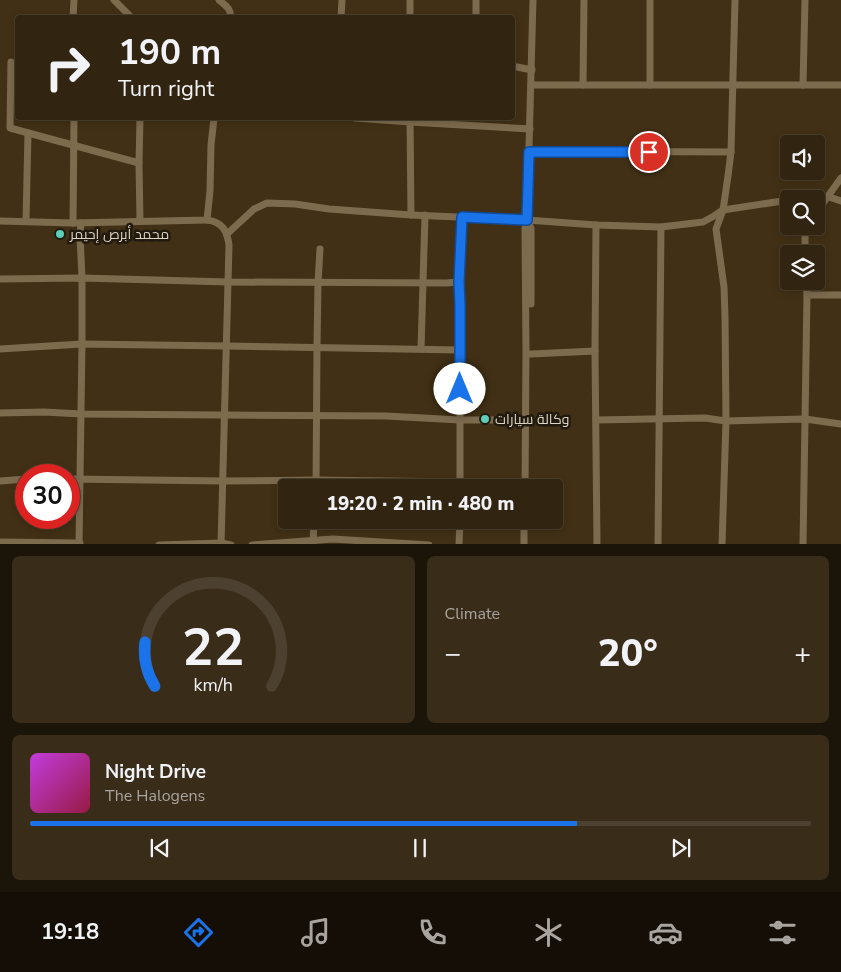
<!DOCTYPE html>
<html lang="en">
<head>
<meta charset="utf-8">
<style>
	:root { --surface:#312410; --page:#392c19; --text:#f1f3f6; --muted:#a8a49f; --line:#4c4130; --accent:#1a73e8 }
	body { margin:0; font-family:"Nunito Sans",Cairo,sans-serif; background:var(--page); color:var(--text); height:100vh; display:flex; flex-direction:column; font-size:19px; white-space:nowrap }
	* { box-sizing:border-box; margin:0 }
	p { font-size:16px; color:var(--muted) }
	.icon { flex:none; width:28px; height:28px; fill:none; stroke:currentColor; stroke-width:2; stroke-linecap:round; stroke-linejoin:round }
	.map { position:relative; height:544px; overflow:hidden }
	.side { display:flex; flex-direction:column; gap:12px; padding:12px; background:#1b1409; flex:1 }
	.side>* { flex:none }
	.top-card { position:absolute; left:15px; top:15px; width:500px; height:105px; border-radius:5px; box-shadow:0 2px 8px #0003,0 0 0 1px var(--line); background:#312410; color:var(--text); overflow:hidden }
	.controls { position:absolute; left:780px; top:135px; display:grid; gap:10px }
	.controls a { display:grid; place-items:center; width:45px; height:45px; border-radius:5px; background:var(--surface); box-shadow:0 2px 8px #0003,0 0 0 1px var(--line); font-size:25px }
	.speed { position:absolute; left:15px; top:464px; display:flex; gap:10px; font-size:25px; font-weight:700; text-align:center }
	.speed>* { display:grid; place-content:center; width:65px; height:65px; border-radius:50%; background:var(--surface); box-shadow:0 2px 8px #0003,0 0 0 1px var(--line); line-height:1 }
	.speed .limit { border:8px solid #d22; background:#fff; color:#111 }
	.pin { position:absolute; display:grid; place-items:center; width:42px; height:42px; color:#fff; margin:-21px; border:2px solid #fff; border-radius:50%; box-shadow:0 1px 5px #0007 }
	.me { position:absolute; width:55px; margin:-28px; rotate:0deg; stroke-linejoin:round; filter:drop-shadow(0 0 4px #0008) }
	.turn { display:flex; align-items:center; gap:18px; height:105px; padding:0 20px; font-size:22px }
	.turn .icon { width:65px; height:65px; stroke-width:2.5 }
	.turn b { display:block; font-size:35px; line-height:42px }
	.big { font-size:38px; font-weight:800; line-height:1.1 }
	.side .widget { flex:1; display:flex; flex-direction:column; justify-content:center; gap:8px; min-width:0; padding:0 18px; border-radius:8px; background:var(--page) }
	.side .dial { align-items:center; gap:0 }
	.dial svg { height:130px; overflow:visible; fill:none; stroke:var(--line); stroke-width:7; stroke-linecap:round; text-anchor:middle }
	.dial text { fill:var(--text); stroke:none }
	.song { display:flex; align-items:center; gap:15px }
	.cover { width:60px; height:60px; border-radius:8px; background:linear-gradient(135deg,hsl(290 70% 55%),hsl(340 70% 35%)) }
	.played { height:5px; border-radius:2px; background:linear-gradient(90deg,var(--accent) 70%,var(--line) 70%) }
	.keys { display:flex; justify-content:space-around; direction:ltr }
	.heat { display:flex; justify-content:space-between; align-items:center; font-size:28px; direction:ltr }
	.side .tiles { flex:1; display:grid; gap:12px; grid-template-columns:1fr 1fr }
	.widget:last-child { grid-column:span 2 }
	.trip { position:absolute; left:278px; top:479px; width:285px; height:50px; border-radius:5px; background:var(--surface); box-shadow:0 2px 8px #0003,0 0 0 1px var(--line); font-weight:800; line-height:50px; text-align:center }
	.tabs { display:flex; height:80px; justify-content:space-around; align-items:center; background:#140e06; color:var(--muted) }
	.tabs .icon { width:35px; height:35px }
	.tabs .on { color:var(--accent) }
	.tabs b { font-size:22px; color:var(--text) }
	.map>svg:first-child { display:block }
</style>
</head>
<body>
<div class="map">
<svg width="841" height="545" viewBox="0 0 841 545">
	<rect width="100%" height="100%" fill="#413015"/>
	<g fill="none" stroke-linecap="round" stroke-linejoin="round">
		<g stroke="#7d6b4e" stroke-width="7">
			<polyline points="114,0 132,18"/>
			<path d="M 219,0 C 225,5 232,9 230,18"/>
			<polyline points="410,0 410,18"/>
			<polyline points="73,18 74,0"/>
			<polyline points="341,18 342,0"/>
			<polyline points="476,18 476,0"/>
			<polyline points="11,62 10,128 139,163"/>
			<polyline points="512,66 532,70"/>
			<polyline points="531,85 841,85"/>
			<polyline points="583,85 584,0"/>
			<polyline points="650,85 650,0"/>
			<polyline points="803,85 805,0"/>
			<polyline points="355,118 410,122 530,129"/>
			<polyline points="410,118 411,215"/>
			<polyline points="529,151 731,152"/>
			<polyline points="809,199 829,197 841,201"/>
			<polyline points="816,213 841,178"/>
			<path d="M 207,220 C 223,222 227,231 229,245 L 221,545"/>
			<polyline points="527,220 531,228 531,304"/>
			<polyline points="0,221 73,223 207,220 210,191 211,145 214,118"/>
			<polyline points="26,221 28,133"/>
			<polyline points="140,221 139,163 140,118"/>
			<polyline points="73,223 74,118"/>
			<polyline points="596,225 595,351 597,545"/>
			<polyline points="227,234 254,209 267,203 295,204 329,209 411,215 527,220 596,225 661,227 703,222 714,216 723,210 789,200"/>
			<polyline points="805,254 805,236 808,226"/>
			<polyline points="0,279 82,278 228,282 446,283 459,282"/>
			<polyline points="807,295 841,295"/>
			<polyline points="0,349 82,344 226,346 460,350"/>
			<polyline points="421,349 425,215"/>
			<polyline points="531,354 595,351"/>
			<polyline points="0,413 44,412 81,414 386,416 460,420 525,420"/>
			<polyline points="596,420 705,418 726,421 805,419 841,424"/>
			<polyline points="69,479 223,481 316,480 460,482"/>
			<polyline points="0,481 26,479"/>
			<polyline points="316,488 317,347 318,283 320,249"/>
			<polyline points="460,488 460,305 459,282 462,217"/>
			<polyline points="525,488 526,351 525,228 527,220 533,0"/>
			<polyline points="0,542 80,543"/>
			<polyline points="79,545 82,344 82,278 80,236 81,223"/>
			<polyline points="159,545 221,543 231,545"/>
			<polyline points="252,545 333,539 429,545"/>
			<polyline points="313,545 314,520"/>
			<polyline points="459,545 460,520"/>
			<polyline points="524,545 524,520"/>
			<polyline points="658,545 661,227"/>
			<polyline points="722,545 726,421 725,316 724,287 716,229 723,210 728,176 731,152 735,0"/>
			<polyline points="803,545 807,295 806,281"/>
		</g>
	</g>
	<g fill="none" stroke-linecap="round" stroke-linejoin="round">
		<defs>
			<polyline id="route" points="460,389 460,305 459,282 462,217 527,220 529,152 649,152"/>
		</defs>
		<use href="#route" stroke="#114b97" stroke-width="12"/>
		<use href="#route" stroke="#1a73e8" stroke-width="9"/>
	</g>
	<g fill="#5dceb9" stroke="#211a0e" stroke-width="2">
		<circle cx="60" cy="234" r="5"/>
		<circle cx="485" cy="419" r="5"/>
	</g>
	<g text-anchor="middle" stroke-width="5" stroke-linejoin="round" paint-order="stroke">
		<g font-size="14" fill="#ded4c4" stroke="#211a0e" text-anchor="start">
			<text x="70" y="239">محمد أبرص إحيمر</text>
			<text x="495" y="424">وكالة سيارات</text>
		</g>
	</g>
</svg>
<div class="controls">
<a><svg class="icon" aria-label="sound" viewBox="0 0 24 24"><path d="M4 9h4l5-4v14l-5-4H4zM17 9q2 3 0 6"/></svg></a>
<a><svg class="icon" aria-label="search" viewBox="0 0 24 24"><circle cx="10" cy="10" r="6"/><path d="M15 15l6 6"/></svg></a>
<a><svg class="icon" aria-label="layers" viewBox="0 0 24 24"><path d="M12 4l9 5-9 5-9-5zM3 14l9 5 9-5"/></svg></a>
</div>
<div class="speed"><div class="limit">30</div></div>
<div class="pin" style="left:649px;top:152px;background:#d93025"><svg class="icon" aria-label="arrive" viewBox="0 0 24 24"><path d="M6 21V4h12l-3 4 3 4H6"/></svg></div>
<svg class="me" style="left:460px;top:389px" viewBox="-20 -20 40 40"><circle r="19" fill="#fff"/><path d="M0-13L10 11 0 6-10 11z" fill="#1a73e8"/></svg>
<div class="trip">19:20 · 2 min · 480 m</div>
<div class="top-card">
<div class="turn"><svg class="icon" aria-label="right" viewBox="0 0 24 24"><path d="M7 20v-9h11M14 6l5 5-5 5"/></svg><div><b>190 m</b>Turn right</div></div>
</div>
</div>
<section class="side">
<div class="tiles">
<div class="widget dial"><svg viewBox="0 0 100 80">
<path d="M14 69A42 42 0 1 1 86 69"/>
<path d="M14 69A42 42 0 0 1 8 42" stroke="#1a73e8"/>
<text x="50" y="56" font-size="32" font-weight="700">22</text>
<text x="50" y="72" font-size="11">km/h</text>
</svg></div>
<div class="widget"><p>Climate</p>
<div class="heat"><a>−</a><b class="big">20°</b><a>+</a></div>
</div>
<div class="widget">
<div class="song"><i class="cover"></i><div><b>Night Drive</b><p>The Halogens</p></div></div>
<div class="played"></div>
<div class="keys"><svg class="icon" aria-label="previous" viewBox="0 0 24 24"><path d="M18 5L8 12l10 7zM5 5v14"/></svg><svg class="icon" aria-label="pause" viewBox="0 0 24 24"><path d="M8 5v14M16 5v14"/></svg><svg class="icon" aria-label="next" viewBox="0 0 24 24"><path d="M6 5l10 7-10 7zM19 5v14"/></svg></div>
</div>
</div>
</section>
<nav class="tabs">
<b>19:18</b>
<svg class="icon on" aria-label="directions" viewBox="0 0 24 24"><path d="M12 3l9 9-9 9-9-9zM9 14v-3h6M13 9l2 2-2 2"/></svg>
<svg class="icon" aria-label="music" viewBox="0 0 24 24"><path d="M9 18V5l10-2v13"/><circle cx="6" cy="18" r="3"/><circle cx="16" cy="16" r="3"/></svg>
<svg class="icon" aria-label="phone" viewBox="0 0 24 24"><path d="M5 4h4l2 5-3 2q2 4 5 5l2-3 5 2v4C11 20 4 13 5 4z"/></svg>
<svg class="icon" aria-label="climate" viewBox="0 0 24 24"><path d="M12 3v18M4 7l16 10M4 17L20 7"/></svg>
<svg class="icon" aria-label="car" viewBox="0 0 24 24"><path d="M5 17H2v-5l4-1 3-4h7l3 4 3 1v5h-3M9 17h6M6 11h13"/><circle cx="7" cy="17" r="2"/><circle cx="17" cy="17" r="2"/></svg>
<svg class="icon" aria-label="filters" viewBox="0 0 24 24"><path d="M4 7h16M4 17h16"/><circle cx="9" cy="7" r="2"/><circle cx="15" cy="17" r="2"/></svg>
</nav>
</body>
</html>
